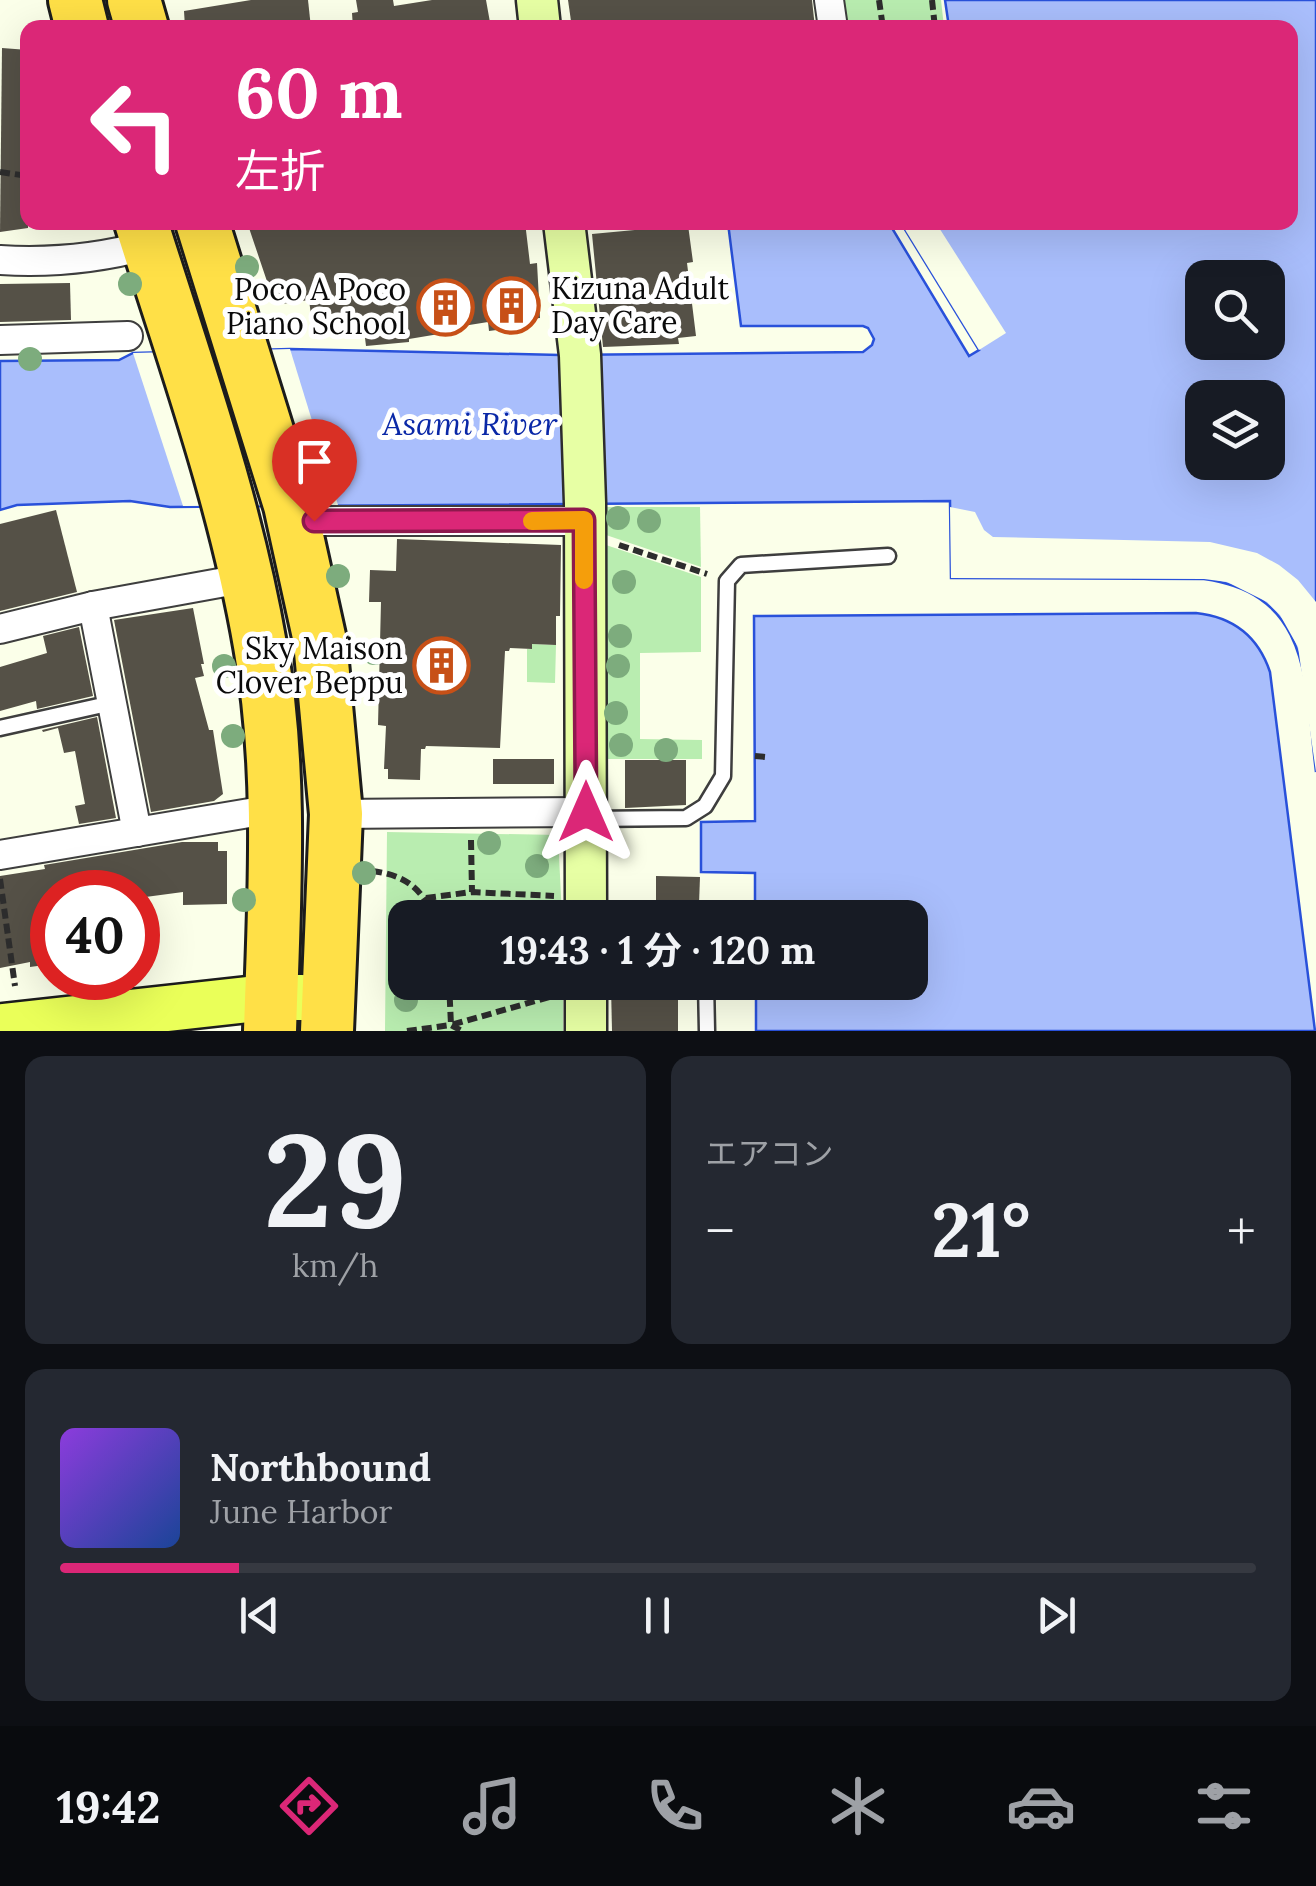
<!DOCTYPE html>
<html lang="ja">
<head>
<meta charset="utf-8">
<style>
	:root { --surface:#171b24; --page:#242831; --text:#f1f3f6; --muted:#9ea1a6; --line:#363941; --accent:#db2777 }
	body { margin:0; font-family:Lora,"Noto Sans JP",serif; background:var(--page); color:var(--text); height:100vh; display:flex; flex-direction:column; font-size:38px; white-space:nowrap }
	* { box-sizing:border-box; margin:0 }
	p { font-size:32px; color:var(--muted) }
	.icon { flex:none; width:55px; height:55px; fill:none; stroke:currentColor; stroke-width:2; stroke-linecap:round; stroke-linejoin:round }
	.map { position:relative; height:1031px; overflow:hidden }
	.side { display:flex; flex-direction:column; gap:25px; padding:25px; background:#0d0f14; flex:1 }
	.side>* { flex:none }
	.guide { position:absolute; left:20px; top:20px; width:1278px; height:210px; border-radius:20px; box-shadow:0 10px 40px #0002; background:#db2777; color:#fff; overflow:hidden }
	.tools { position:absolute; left:1185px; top:260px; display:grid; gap:20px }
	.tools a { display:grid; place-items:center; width:100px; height:100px; border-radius:20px; background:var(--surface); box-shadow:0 10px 40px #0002; font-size:50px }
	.speed { position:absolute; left:30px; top:870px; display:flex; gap:20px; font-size:50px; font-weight:700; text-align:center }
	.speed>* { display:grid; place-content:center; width:130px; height:130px; border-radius:50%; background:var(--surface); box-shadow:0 10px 40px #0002; line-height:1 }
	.speed .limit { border:15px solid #d22; background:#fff; color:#111 }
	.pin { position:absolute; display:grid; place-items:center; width:85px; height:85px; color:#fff; margin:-102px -42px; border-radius:50% 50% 50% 0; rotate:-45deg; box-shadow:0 0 10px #0007 }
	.pin .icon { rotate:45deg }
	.me { position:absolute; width:110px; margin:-55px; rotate:0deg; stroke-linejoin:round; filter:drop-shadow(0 0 8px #0008) }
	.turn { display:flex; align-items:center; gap:35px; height:210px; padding:0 50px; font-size:45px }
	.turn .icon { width:130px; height:130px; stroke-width:2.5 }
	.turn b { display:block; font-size:70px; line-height:85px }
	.big { font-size:75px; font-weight:700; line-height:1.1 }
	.side .card { flex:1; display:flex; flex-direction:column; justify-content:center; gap:15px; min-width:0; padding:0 35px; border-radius:20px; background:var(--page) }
	.side .dial { align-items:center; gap:0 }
	.dial b { font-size:130px; line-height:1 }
	.song { display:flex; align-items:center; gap:30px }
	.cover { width:120px; height:120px; border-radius:15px; background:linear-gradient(135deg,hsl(270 70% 55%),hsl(220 70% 35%)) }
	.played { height:10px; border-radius:5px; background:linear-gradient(90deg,var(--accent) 15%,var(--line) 15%) }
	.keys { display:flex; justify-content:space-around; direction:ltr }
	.heat { display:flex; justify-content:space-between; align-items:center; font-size:55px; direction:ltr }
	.side .tiles { flex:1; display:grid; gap:25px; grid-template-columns:1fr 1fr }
	.card:last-child { grid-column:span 2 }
	.trip { position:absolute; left:388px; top:900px; width:540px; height:100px; border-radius:20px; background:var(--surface); box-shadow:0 10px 40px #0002; font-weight:700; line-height:100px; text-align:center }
	.dock { display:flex; height:160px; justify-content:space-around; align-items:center; background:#090b0e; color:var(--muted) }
	.dock .icon { width:70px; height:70px }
	.dock .active { color:var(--accent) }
	.dock b { font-size:45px; color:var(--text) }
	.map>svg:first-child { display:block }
</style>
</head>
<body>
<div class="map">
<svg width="1316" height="1031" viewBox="0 0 1316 1031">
	<rect width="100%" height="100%" fill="#fbffe9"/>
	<g fill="#b9edb0">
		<polygon points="843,0 941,0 944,27 846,27"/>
		<polygon points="606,507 700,507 701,567 606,535"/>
		<polygon points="606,545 701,577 701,652 640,653 640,739 702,740 702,759 608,759"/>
		<polygon points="532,644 556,645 555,683 527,682 527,649 532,649"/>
		<polygon points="387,832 558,835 562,917 405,918 405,982 563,983 563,1031 385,1031"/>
	</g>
	<g fill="#a9befc" stroke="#2951da" stroke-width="2.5" fill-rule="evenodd">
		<path d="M 945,0 L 1316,0 L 1316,772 C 1305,686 1313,594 1204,579 L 951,578 L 950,501 L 170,507 L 130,501 L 17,505 L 0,510 L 0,361 L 119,360 L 133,353 L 290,349 L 560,355 L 863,352 L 872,345 L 874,339 L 868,328 L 863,326 L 741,326 L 728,223 L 889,223 L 969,356 L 979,350 L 901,223 L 1290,222 L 1290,28 L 949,27 ZM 1202,278 L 1268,278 L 1268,342 L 1202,342 ZM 1202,398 L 1268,398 L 1268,462 L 1202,462 Z"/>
		<path d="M 1196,613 C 1234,617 1258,636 1270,672 L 1315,1031 L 756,1031 L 756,983 L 910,982 L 910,918 L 755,917 L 755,873 L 701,872 L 701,822 L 755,821 L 754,616 Z"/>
	</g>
	<g fill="#fbffe9">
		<polygon points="901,223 936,223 1006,333 979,350"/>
		<polygon points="290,349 338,505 183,506 133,353"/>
		<polygon points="950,507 975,512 984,530 993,537 1210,542 1257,553 1279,565 1298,580 1316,602 1316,772 1298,647 1280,615 1267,602 1227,582 1204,579 951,578"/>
	</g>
	<g fill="#555147">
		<polygon points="251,0 308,0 311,28 185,28 184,11"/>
		<polygon points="356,0 393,0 394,6 432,0 486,0 491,28 353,28 352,13 358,12"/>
		<polygon points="568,0 812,0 815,28 572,28"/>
		<polygon points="2,48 28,50 28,228 0,232"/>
		<polygon points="247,222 288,222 289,226 295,226 328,222 525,222 530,264 537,263 540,318 519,320 520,327 489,331 488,322 438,330 439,334 409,339 409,342 366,346 364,330 352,332 350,313 311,315 309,300 275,305"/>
		<polygon points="688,225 693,262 687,263 696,336 678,338 679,344 603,347 592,234"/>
		<polygon points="70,283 71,320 0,322 0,284"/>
		<polygon points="56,510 77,592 0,611 0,524"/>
		<polygon points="397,539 561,545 560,616 556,616 556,645 532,644 532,649 510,648 509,651 505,651 500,748 426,746 425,749 421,749 420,780 388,779 388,769 384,769 386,726 378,725 381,602 369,602 370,570 396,571"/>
		<polygon points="193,608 204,664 201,664 204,676 195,678 209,730 213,730 223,794 214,801 151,812 114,620"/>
		<polygon points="79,627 93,696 37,709 36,701 0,711 0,667 47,653 43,636"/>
		<polygon points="97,717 116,818 79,824 75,806 85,804 75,751 64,753 58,728 43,732 42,730"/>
		<rect x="493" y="759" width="61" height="25"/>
		<polygon points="625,760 686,760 686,805 625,808"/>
		<polygon points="182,842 218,842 218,851 227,851 227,904 183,905 183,892 138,898 138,892 52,892 52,964 30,967 30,962 0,968 0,876 45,869 44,865"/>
		<polygon points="656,876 700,877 699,904 656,904"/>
		<polygon points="611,985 678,985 678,1031 612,1031"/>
	</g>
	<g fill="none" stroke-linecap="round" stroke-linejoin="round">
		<defs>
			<g id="lane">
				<polyline points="0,728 112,703"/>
				<polyline points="587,819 686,818 705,806 723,776 727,581 741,565 888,556"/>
				<polyline points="706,982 707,1031"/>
			</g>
			<g id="street">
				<polyline points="829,0 833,28"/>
				<path d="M 0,260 C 49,263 101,258 148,245"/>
				<polyline points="0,340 128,336"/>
				<polyline points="293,521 584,521"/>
				<polyline points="93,606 137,832"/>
				<polyline points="0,629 93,606 247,578"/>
				<polyline points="336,814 586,812"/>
				<polyline points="0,855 273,809"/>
			</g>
			<g id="secondary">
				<polyline points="537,0 540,28"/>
				<polyline points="564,222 580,355 585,503 586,918"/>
				<polyline points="586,982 586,1031"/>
			</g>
			<polyline id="primary" points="0,1027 271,997 328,998"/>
			<g id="highway">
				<polyline points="75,0 82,28"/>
				<polyline points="134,0 142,28"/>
				<path d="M 141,222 C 185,362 235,500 260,645 C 283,771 274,903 270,1031"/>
				<polyline points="202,222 290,505 320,641 336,814 327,1031"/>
			</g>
		</defs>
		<use href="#lane" stroke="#3e3e3e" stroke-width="19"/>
		<use href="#street" stroke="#3e3e3e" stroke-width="32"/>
		<use href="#secondary" stroke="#2d2d2d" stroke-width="45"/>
		<use href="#primary" stroke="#1c1c1c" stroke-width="50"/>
		<use href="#highway" stroke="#1c1c1c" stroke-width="58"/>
		<g stroke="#2d2d2d" stroke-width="6" stroke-dasharray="10 5" stroke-linecap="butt">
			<polyline points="879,0 883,28"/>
			<polyline points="932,0 935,28"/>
			<polyline points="0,172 28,176"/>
			<polyline points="619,545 707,574"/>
			<polyline points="755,756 766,757"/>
			<polyline points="471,840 472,892"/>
			<path d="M 372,871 C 405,875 422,888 434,918"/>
			<polyline points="0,879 15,986"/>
			<polyline points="426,898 472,892 554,896"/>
			<polyline points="449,982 451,1025 553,996"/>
			<polyline points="407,1031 451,1025 462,1031"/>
		</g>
		<use href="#lane" stroke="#fff" stroke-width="14"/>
		<use href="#street" stroke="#fff" stroke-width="28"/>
		<use href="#secondary" stroke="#e7ffa4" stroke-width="40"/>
		<use href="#primary" stroke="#eaff59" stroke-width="45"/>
		<use href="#highway" stroke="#ffe047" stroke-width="52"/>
	</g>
	<g fill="#7dac7d">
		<circle cx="247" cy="267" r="12"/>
		<circle cx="130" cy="284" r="12"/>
		<circle cx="30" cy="359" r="12"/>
		<circle cx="618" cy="518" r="12"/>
		<circle cx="649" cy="521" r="12"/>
		<circle cx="338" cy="576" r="12"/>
		<circle cx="624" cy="582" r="12"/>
		<circle cx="620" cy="636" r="12"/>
		<circle cx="374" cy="653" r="12"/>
		<circle cx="224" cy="666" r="12"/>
		<circle cx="618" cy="666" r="12"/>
		<circle cx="616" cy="713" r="12"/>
		<circle cx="233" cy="736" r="12"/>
		<circle cx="621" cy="745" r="12"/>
		<circle cx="666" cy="750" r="12"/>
		<circle cx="489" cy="843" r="12"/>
		<circle cx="537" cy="866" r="12"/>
		<circle cx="364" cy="873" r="12"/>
		<circle cx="244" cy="900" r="12"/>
		<circle cx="406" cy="1000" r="12"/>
	</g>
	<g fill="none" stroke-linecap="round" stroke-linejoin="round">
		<defs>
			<polyline id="route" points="314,521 584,520 586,812"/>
		</defs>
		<use href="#route" stroke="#8e194d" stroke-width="25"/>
		<use href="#route" stroke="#db2777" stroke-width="18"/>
		<polyline stroke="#f59e0b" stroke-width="18" points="532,521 584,520 584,580"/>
	</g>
	<defs>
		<symbol id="building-ring" viewBox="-11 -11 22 22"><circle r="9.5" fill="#fff" stroke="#c75017" stroke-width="1.5"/><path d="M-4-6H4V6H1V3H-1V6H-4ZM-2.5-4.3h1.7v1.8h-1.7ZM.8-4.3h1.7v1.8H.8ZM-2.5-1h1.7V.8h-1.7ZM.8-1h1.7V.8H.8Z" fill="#c75017"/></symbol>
	</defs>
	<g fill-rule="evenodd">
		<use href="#building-ring" x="480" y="274" width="63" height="63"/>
		<use href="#building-ring" x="414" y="276" width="63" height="63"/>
		<use href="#building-ring" x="410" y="634" width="63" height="63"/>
	</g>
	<g text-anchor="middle" stroke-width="10" stroke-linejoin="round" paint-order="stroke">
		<g font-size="30" fill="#0b0b0b" stroke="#fff" text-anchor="end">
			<text x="551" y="299" text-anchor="start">Kizuna Adult<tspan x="551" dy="34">Day Care</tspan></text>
			<text x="406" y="300">Poco A Poco<tspan x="406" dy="34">Piano School</tspan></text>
			<text x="403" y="659">Sky Maison<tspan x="403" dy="34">Clover Beppu</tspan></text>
		</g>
		<g font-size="32" font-style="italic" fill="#0a28a7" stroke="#fff">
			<text x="470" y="435">Asami River</text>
		</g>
	</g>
</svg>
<div class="tools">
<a><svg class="icon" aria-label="search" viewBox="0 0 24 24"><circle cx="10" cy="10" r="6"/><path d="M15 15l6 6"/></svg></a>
<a><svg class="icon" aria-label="layers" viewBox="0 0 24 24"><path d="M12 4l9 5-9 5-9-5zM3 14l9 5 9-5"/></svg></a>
</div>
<div class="speed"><div class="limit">40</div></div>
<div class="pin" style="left:314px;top:521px;background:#d93025"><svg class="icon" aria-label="arrive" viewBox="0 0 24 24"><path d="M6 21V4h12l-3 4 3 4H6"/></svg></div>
<svg class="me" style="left:586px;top:812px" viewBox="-20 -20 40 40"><path d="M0-17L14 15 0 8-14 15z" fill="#db2777" stroke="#fff" stroke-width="4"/></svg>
<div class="trip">19:43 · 1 分 · 120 m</div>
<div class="guide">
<div class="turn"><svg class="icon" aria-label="left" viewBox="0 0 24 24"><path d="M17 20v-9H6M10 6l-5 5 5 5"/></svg><div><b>60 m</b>左折</div></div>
</div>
</div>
<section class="side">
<div class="tiles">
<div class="card dial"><b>29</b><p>km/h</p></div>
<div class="card"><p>エアコン</p>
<div class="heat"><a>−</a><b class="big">21°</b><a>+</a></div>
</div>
<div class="card">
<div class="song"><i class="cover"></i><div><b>Northbound</b><p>June Harbor</p></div></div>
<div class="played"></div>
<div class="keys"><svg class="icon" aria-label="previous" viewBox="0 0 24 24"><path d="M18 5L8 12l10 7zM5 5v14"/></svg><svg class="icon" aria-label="pause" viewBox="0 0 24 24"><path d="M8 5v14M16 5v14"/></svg><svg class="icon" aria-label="next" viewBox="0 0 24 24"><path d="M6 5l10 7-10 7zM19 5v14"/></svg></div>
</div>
</div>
</section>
<nav class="dock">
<b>19:42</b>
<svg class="icon active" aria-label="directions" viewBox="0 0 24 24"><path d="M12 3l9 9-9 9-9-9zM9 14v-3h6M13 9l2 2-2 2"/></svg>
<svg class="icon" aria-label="music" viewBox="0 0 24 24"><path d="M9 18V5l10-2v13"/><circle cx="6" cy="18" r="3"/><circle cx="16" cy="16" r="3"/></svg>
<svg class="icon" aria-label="phone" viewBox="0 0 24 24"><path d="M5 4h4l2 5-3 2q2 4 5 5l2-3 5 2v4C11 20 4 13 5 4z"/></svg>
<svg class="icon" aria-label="climate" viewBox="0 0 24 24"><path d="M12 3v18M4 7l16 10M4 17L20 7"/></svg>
<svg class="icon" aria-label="car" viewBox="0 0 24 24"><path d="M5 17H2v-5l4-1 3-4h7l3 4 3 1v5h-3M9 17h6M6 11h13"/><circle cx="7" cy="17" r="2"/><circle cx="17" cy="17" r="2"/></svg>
<svg class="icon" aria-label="filters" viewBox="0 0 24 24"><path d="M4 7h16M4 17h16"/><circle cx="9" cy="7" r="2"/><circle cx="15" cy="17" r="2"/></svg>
</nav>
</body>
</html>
